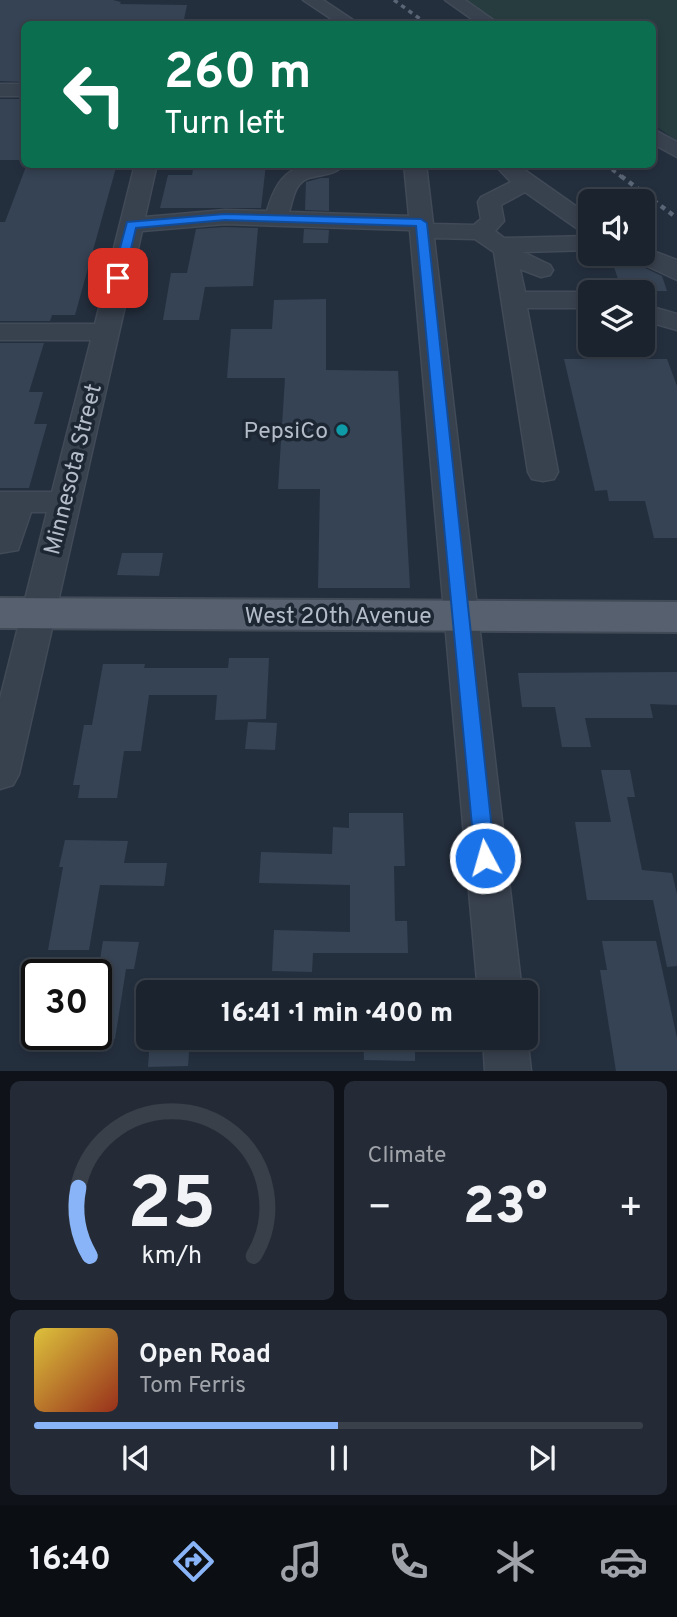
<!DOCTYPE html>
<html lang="en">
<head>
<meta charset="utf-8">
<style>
	:root { --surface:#1b232e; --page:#242b36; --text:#f1f3f6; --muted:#a0a4aa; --line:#39404a; --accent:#8ab4f8 }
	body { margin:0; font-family:Overpass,sans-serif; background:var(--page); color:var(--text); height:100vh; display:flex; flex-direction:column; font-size:26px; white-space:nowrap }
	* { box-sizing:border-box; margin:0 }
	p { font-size:23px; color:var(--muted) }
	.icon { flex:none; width:38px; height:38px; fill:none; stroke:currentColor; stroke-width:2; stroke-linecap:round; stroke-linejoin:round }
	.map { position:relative; height:1071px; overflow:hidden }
	.details { display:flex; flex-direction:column; gap:10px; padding:10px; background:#0f1319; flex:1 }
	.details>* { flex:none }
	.banner { position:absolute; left:21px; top:21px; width:635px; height:147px; border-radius:10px; box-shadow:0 4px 10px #0003,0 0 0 2px var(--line); background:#0b6e4f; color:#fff; overflow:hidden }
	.buttons { position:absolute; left:578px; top:189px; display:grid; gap:14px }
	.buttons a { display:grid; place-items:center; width:77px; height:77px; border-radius:10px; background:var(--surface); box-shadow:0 4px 10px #0003,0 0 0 2px var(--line); font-size:35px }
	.speed { position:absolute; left:21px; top:959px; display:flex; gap:14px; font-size:35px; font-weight:700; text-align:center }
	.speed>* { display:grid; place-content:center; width:91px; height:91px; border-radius:50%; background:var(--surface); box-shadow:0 4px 10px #0003,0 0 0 2px var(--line); line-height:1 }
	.speed .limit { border:4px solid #111; border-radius:10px; background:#fff; color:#111 }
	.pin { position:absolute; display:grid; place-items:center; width:60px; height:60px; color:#fff; margin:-30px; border-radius:14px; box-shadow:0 4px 10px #0006 }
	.me { position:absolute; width:77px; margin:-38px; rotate:354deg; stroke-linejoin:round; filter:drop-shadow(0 0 5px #0008) }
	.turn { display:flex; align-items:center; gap:24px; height:147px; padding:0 28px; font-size:32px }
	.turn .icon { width:91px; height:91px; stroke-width:2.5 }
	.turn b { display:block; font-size:49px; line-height:60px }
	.big { font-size:52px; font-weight:800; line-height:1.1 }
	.details .widget { flex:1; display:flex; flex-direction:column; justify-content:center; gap:10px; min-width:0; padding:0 24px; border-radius:10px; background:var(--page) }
	.details .dial { align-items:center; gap:0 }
	.dial svg { height:182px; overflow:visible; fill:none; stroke:var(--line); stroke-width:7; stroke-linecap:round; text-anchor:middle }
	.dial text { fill:var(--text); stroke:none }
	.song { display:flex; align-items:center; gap:21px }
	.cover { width:84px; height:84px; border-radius:10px; background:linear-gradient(135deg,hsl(50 70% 55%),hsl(10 70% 35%)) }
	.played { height:7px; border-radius:4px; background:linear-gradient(90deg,var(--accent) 50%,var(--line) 50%) }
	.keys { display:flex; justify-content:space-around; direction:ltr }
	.heat { display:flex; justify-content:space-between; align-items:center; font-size:38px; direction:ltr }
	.details .tiles { flex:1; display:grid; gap:10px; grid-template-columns:1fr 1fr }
	.widget:last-child { grid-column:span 2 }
	.trip { position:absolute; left:136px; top:980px; width:402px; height:70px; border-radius:10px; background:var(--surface); box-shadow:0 4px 10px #0003,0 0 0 2px var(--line); font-weight:800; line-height:70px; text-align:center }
	.dock { display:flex; height:112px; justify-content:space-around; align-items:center; background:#0b0e12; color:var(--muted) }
	.dock .icon { width:49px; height:49px }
	.dock .selected { color:var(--accent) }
	.dock b { font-size:32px; color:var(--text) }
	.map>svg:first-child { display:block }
</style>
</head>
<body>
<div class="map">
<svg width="677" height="1071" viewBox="0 0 677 1071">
	<rect width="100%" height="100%" fill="#242f3e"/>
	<polygon fill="#263c3f" points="465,0 677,0 677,141 653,124 653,24 501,24"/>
	<g fill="#364354">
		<polygon points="0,0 113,0 121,2 120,4 187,5 183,24 24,24 24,82 0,81"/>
		<polygon points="24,99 24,160 0,160 0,99"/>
		<polygon points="27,164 117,164 75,315 52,315 50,321 0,321 0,222 5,222"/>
		<polygon points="194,164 266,164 261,208 160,208 168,175 192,175"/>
		<polygon points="321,178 329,178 329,211 305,210 306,182"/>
		<polygon points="225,227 258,228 253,286 205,287 199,320 163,320 171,273 187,273 196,229"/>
		<polygon points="304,229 329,230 328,243 303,243"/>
		<polygon points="614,267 643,267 662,276 667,291 622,291"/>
		<polygon points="326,299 326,370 398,371 410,588 318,588 320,489 278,489 285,378 227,378 231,329 272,329 274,300"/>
		<polygon points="0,343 44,343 29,392 43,392 34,424 47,424 29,488 0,488"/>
		<polygon points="564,359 667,359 677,386 677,538 654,538 645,501 609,501 607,490 595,491"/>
		<polygon points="122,553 163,553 159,576 117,575"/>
		<polygon points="229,658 269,658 266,719 215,720 217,695 149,695 141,751 124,751 117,798 78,798 80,785 73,785 84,725 92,725 103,664 145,664 144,668 228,668"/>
		<polygon points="677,672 677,705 650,704 653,718 585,718 591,747 562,747 555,707 522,707 518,673"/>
		<polygon points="248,722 277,723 275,750 245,749"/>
		<polygon points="601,770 630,770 635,797 627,797 642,870 672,873 677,894 677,966 667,967 653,900 587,900 575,822 611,822"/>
		<polygon points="349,813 403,813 405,866 394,866 395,921 407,921 408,953 313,953 312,972 272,971 274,930 350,932 350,885 259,883 261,852 332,854 333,827 349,828"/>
		<polygon points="65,840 128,841 124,863 167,863 164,886 100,885 89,950 48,950 63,867 59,867"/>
		<polygon points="103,941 139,942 134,969 126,969 115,1039 96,1039 96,985"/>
		<polygon points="602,941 656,941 677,1038 677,1071 616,1071 600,970 607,970"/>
		<polygon points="150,1038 190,1038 188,1066 148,1067"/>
		<polygon points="363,1038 415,1038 415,1061 364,1060"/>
	</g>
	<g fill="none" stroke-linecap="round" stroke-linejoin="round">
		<defs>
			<g id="minor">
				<polygon points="303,0 323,0 359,24 339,24"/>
				<polygon points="445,0 465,0 499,24 479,24"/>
				<rect x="0" y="84" width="24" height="12"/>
				<polygon points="653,129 677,142 677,157 653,144"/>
				<path d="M 135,164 L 157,164 L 145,217 L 225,210 L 267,211 C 281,164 299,164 344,164 C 333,180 309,171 299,185 C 293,192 292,204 289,212 L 409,216 L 404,164 L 426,164 L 433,224 L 474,225 L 481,219 L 478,202 L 481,197 L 511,182 L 494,164 L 516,164 L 590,216 L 590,234 L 582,232 L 525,192 L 501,205 L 504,221 L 495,231 L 504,238 L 590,236 L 590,250 L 523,252 L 550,265 L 553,270 L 550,275 L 541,277 L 520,269 L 525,292 L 590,292 L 590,308 L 527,308 L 558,472 L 554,479 L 543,481 L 532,479 L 528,472 L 494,252 L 475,239 L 434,238 L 522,992 L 478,992 L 410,230 L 225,224 L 142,231 L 19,774 L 13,785 L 0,789 L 0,699 L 47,512 L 31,512 L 18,550 L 0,553 L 0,492 L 52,492 L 91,340 L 0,340 L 0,324 L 95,324 Z"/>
				<polygon points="642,247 677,260 677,280 632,259 628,254 642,254"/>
				<polygon points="642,304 677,314 677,330 642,320"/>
				<polygon points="527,1036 531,1071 485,1071 483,1038"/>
			</g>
			<polygon id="major" points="0,598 677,602 677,632 0,628"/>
		</defs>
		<use href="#minor" stroke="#414a57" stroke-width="3"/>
		<use href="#major" stroke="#414a57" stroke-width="4"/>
		<use href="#minor" fill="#38414e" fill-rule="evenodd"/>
		<use href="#major" fill="#56606e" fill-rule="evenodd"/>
		<g stroke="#5a6575" stroke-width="3.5" stroke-dasharray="4.5 4.5" stroke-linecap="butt">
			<polyline points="394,0 427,24"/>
			<polyline points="605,164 623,178"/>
		</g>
		<polyline stroke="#5a6575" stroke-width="4.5" stroke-dasharray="5 5" stroke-linecap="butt" points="621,176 677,218"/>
	</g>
	<polygon fill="#1a73e8" stroke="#114b97" stroke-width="2" points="225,214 421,219 427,223 495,858 492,864 485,867 478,864 475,858 416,226 225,220 136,228 124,278 118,282 112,278 127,222"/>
	<circle fill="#0f9aa8" stroke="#1d2633" stroke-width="2.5" cx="342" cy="430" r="7"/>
	<g text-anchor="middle" stroke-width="7" stroke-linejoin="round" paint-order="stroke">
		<g font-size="23" fill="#b4bcc9" stroke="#1d2633" text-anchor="end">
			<text x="328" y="438">PepsiCo</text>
		</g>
		<g font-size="23" fill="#b4bcc9" stroke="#1d2633">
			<text transform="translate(72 469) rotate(-76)" y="8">Minnesota Street</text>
			<text x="338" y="623">West 20th Avenue</text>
		</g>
	</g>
</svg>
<div class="buttons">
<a><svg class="icon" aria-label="sound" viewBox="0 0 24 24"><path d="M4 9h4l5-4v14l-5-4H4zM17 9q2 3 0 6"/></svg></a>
<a><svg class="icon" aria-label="layers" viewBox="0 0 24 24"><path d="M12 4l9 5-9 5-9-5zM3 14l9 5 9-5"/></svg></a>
</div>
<div class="speed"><div class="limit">30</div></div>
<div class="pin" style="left:118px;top:278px;background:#d93025"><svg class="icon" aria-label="arrive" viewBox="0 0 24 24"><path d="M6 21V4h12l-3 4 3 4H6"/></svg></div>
<svg class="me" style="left:485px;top:858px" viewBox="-20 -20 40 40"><circle r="17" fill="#1a73e8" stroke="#fff" stroke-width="3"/><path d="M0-11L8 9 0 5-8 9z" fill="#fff"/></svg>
<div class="trip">16:41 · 1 min · 400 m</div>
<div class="banner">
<div class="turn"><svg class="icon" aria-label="left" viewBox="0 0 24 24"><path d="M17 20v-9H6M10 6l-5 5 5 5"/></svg><div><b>260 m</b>Turn left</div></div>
</div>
</div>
<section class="details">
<div class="tiles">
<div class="widget dial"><svg viewBox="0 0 100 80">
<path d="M14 69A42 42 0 1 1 86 69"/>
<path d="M14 69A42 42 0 0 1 9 39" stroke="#8ab4f8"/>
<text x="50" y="56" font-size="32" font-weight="700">25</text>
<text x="50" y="72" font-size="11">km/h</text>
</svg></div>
<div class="widget"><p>Climate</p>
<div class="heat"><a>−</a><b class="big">23°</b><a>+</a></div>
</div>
<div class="widget">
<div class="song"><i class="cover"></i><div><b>Open Road</b><p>Tom Ferris</p></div></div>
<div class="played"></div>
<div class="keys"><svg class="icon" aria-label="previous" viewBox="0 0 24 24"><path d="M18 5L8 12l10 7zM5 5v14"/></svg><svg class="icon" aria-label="pause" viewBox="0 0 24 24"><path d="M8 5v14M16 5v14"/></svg><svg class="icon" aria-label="next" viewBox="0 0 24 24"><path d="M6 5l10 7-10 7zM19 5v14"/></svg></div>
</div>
</div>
</section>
<nav class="dock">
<b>16:40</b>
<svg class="icon selected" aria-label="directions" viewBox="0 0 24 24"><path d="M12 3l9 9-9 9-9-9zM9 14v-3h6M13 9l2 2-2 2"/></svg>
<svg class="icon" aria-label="music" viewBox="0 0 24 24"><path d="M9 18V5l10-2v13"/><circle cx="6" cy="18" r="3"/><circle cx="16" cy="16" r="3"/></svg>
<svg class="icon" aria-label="phone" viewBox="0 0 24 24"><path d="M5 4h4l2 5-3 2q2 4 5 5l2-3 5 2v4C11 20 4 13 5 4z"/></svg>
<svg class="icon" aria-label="climate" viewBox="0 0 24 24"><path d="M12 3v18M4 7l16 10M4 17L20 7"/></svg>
<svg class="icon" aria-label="car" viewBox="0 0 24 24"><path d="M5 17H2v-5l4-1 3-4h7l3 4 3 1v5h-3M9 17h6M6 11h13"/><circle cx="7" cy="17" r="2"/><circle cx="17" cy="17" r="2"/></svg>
</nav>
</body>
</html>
